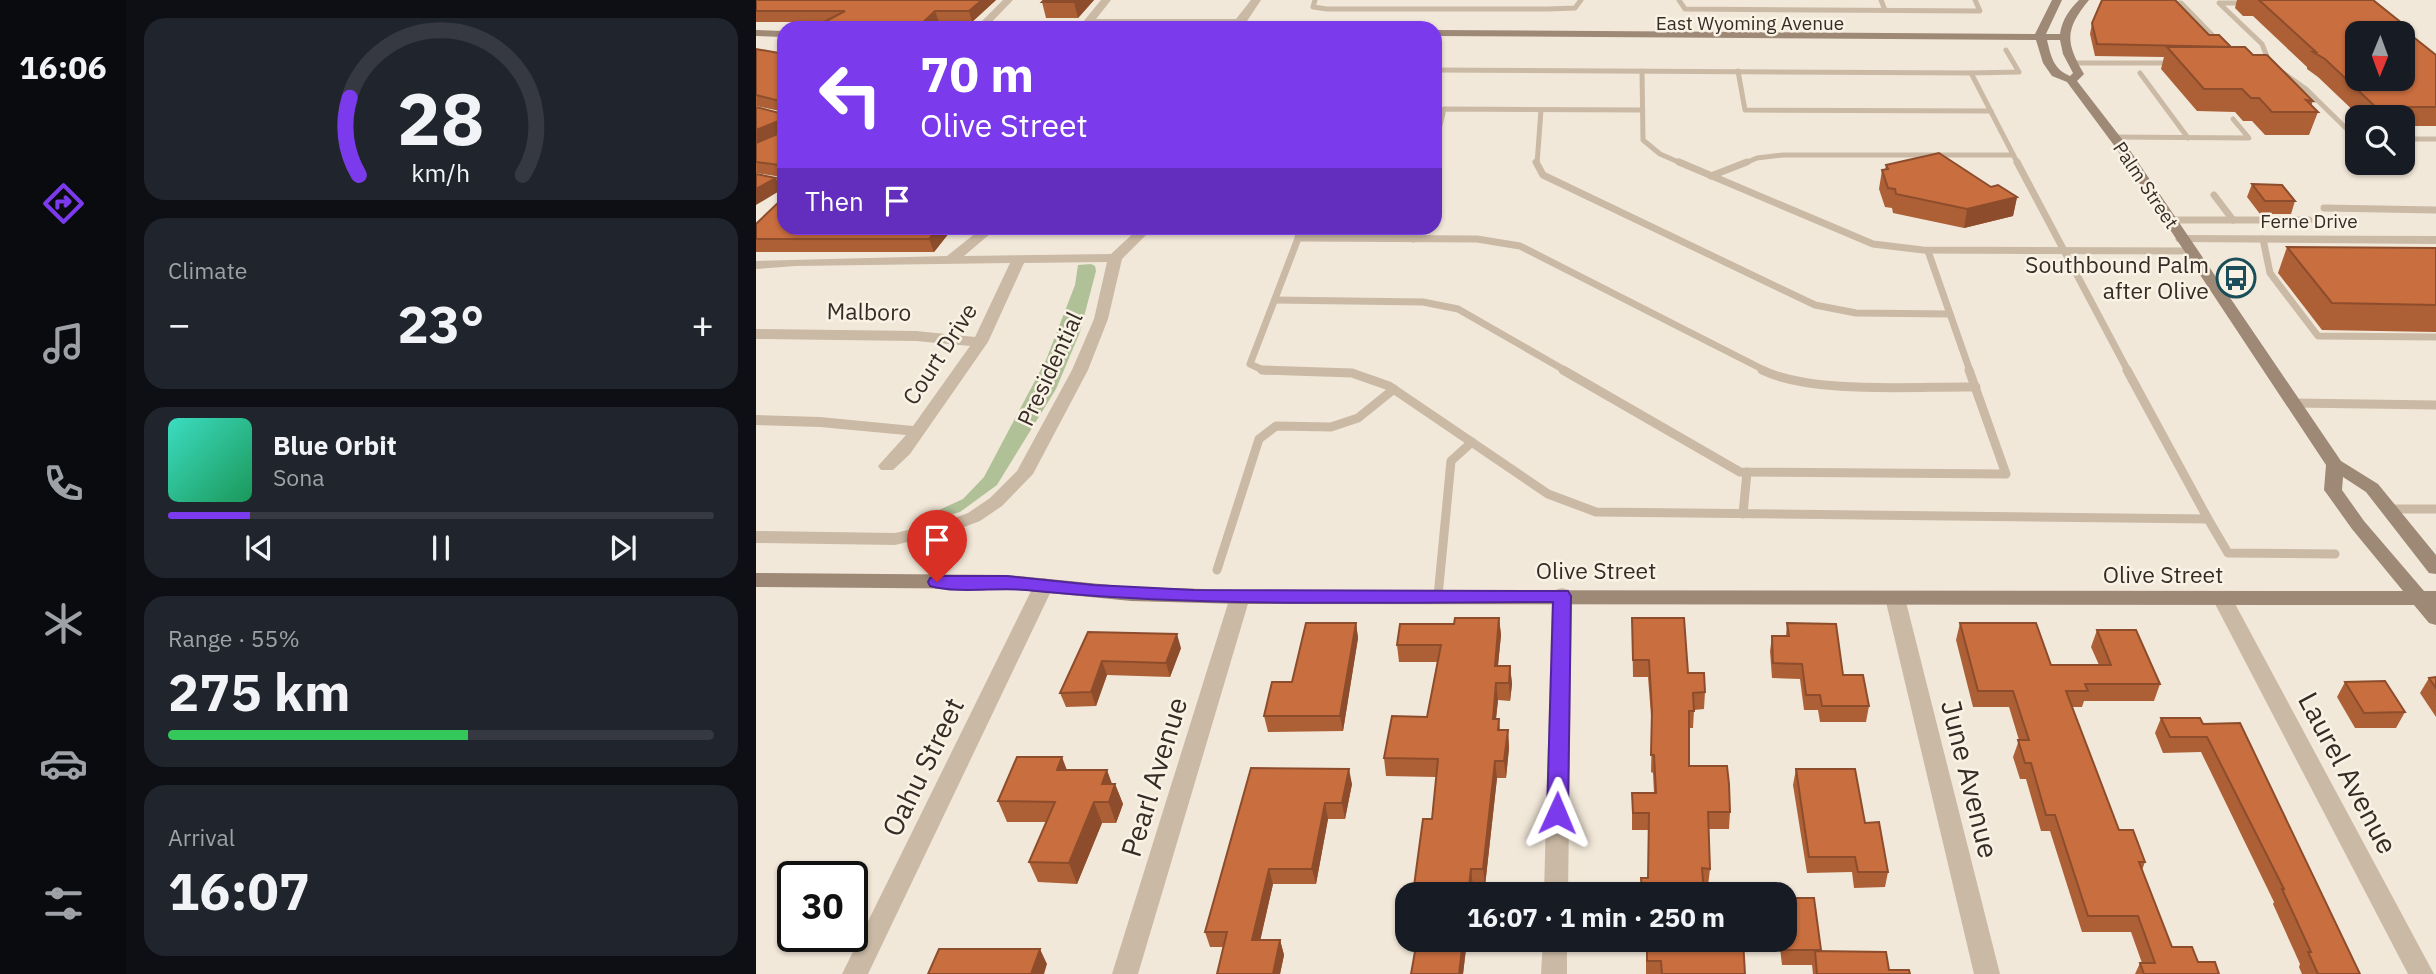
<!DOCTYPE html>
<html lang="en">
<head>
<meta charset="utf-8">
<style>
	:root { --surface:#171b24; --page:#20242c; --text:#f1f3f6; --muted:#9ea1a6; --line:#363941; --accent:#7c3aed }
	body { margin:0; font-family:"IBM Plex Sans",sans-serif; background:var(--page); color:var(--text); height:100vh; display:flex; flex-direction:column; font-size:26px; white-space:nowrap }
	* { box-sizing:border-box; margin:0 }
	p { font-size:23px; color:var(--muted) }
	.icon { flex:none; width:38px; height:38px; fill:none; stroke:currentColor; stroke-width:2; stroke-linecap:round; stroke-linejoin:round }
	.map { position:relative; flex:1; overflow:hidden }
	.drawer { display:flex; flex-direction:column; gap:18px; padding:18px; background:#0d0f14; width:630px }
	.drawer>* { flex:none }
	.hud { position:absolute; left:21px; top:21px; width:665px; height:214px; border-radius:21px; box-shadow:0 2px 5px #0004; background:#7c3aed; color:#fff; overflow:hidden }
	.needle { width:46px; rotate:181deg }
	.buttons { position:absolute; left:1589px; top:21px; display:grid; gap:14px }
	.buttons a { display:grid; place-items:center; width:70px; height:70px; border-radius:14px; background:var(--surface); box-shadow:0 2px 5px #0004; font-size:35px }
	.speed { position:absolute; left:21px; top:861px; display:flex; gap:14px; font-size:35px; font-weight:700; text-align:center }
	.speed>* { display:grid; place-content:center; width:91px; height:91px; border-radius:50%; background:var(--surface); box-shadow:0 2px 5px #0004; line-height:1 }
	.speed .limit { border:4px solid #111; border-radius:10px; background:#fff; color:#111 }
	.pin { position:absolute; display:grid; place-items:center; width:60px; height:60px; color:#fff; margin:-72px -30px; border-radius:50% 50% 50% 0; rotate:-45deg; box-shadow:0 0 7px #0007 }
	.pin .icon { rotate:45deg }
	.me { position:absolute; width:77px; margin:-38px; rotate:1deg; stroke-linejoin:round; filter:drop-shadow(0 0 5px #0008) }
	.turn { display:flex; align-items:center; gap:24px; height:147px; padding:0 28px; font-size:32px }
	.turn .icon { width:91px; height:91px; stroke-width:2.5 }
	.turn b { display:block; font-size:49px; line-height:60px }
	.then { display:flex; align-items:center; height:66px; padding:0 28px; background:#0003; gap:14px; font-size:26px }
	.big { font-size:52px; font-weight:700; line-height:1.1 }
	.drawer .widget { flex:1; display:flex; flex-direction:column; justify-content:center; gap:10px; min-width:0; padding:0 24px; border-radius:21px; background:var(--page) }
	.drawer .dial { align-items:center; gap:0 }
	.dial svg { height:182px; overflow:visible; fill:none; stroke:var(--line); stroke-width:7; stroke-linecap:round; text-anchor:middle }
	.dial text { fill:var(--text); stroke:none }
	.song { display:flex; align-items:center; gap:21px }
	.cover { width:84px; height:84px; border-radius:10px; background:linear-gradient(135deg,hsl(170 70% 55%),hsl(150 70% 35%)) }
	.played { height:7px; border-radius:4px; background:linear-gradient(90deg,var(--accent) 15%,var(--line) 15%) }
	.keys { display:flex; justify-content:space-around; direction:ltr }
	.heat { display:flex; justify-content:space-between; align-items:center; font-size:38px; direction:ltr }
	.charge { height:10px; border-radius:5px; background:linear-gradient(90deg,#34c759 55%,var(--line) 0) }
	.trip { position:absolute; left:639px; top:882px; width:402px; height:70px; border-radius:21px; background:var(--surface); box-shadow:0 2px 5px #0004; font-weight:700; line-height:70px; text-align:center }
	main { display:flex; flex:1; min-height:0 }
	.tab-bar { display:flex; flex-direction:column; width:126px; justify-content:space-around; align-items:center; background:#090b0e; color:var(--muted) }
	.tab-bar .icon { width:49px; height:49px }
	.tab-bar .selected { color:var(--accent) }
	.tab-bar b { font-size:32px; color:var(--text) }
	.map>svg:first-child { display:block }
</style>
</head>
<body>
<main>
<nav class="tab-bar">
<b>16:06</b>
<svg class="icon selected" aria-label="directions" viewBox="0 0 24 24"><path d="M12 3l9 9-9 9-9-9zM9 14v-3h6M13 9l2 2-2 2"/></svg>
<svg class="icon" aria-label="music" viewBox="0 0 24 24"><path d="M9 18V5l10-2v13"/><circle cx="6" cy="18" r="3"/><circle cx="16" cy="16" r="3"/></svg>
<svg class="icon" aria-label="phone" viewBox="0 0 24 24"><path d="M5 4h4l2 5-3 2q2 4 5 5l2-3 5 2v4C11 20 4 13 5 4z"/></svg>
<svg class="icon" aria-label="climate" viewBox="0 0 24 24"><path d="M12 3v18M4 7l16 10M4 17L20 7"/></svg>
<svg class="icon" aria-label="car" viewBox="0 0 24 24"><path d="M5 17H2v-5l4-1 3-4h7l3 4 3 1v5h-3M9 17h6M6 11h13"/><circle cx="7" cy="17" r="2"/><circle cx="17" cy="17" r="2"/></svg>
<svg class="icon" aria-label="filters" viewBox="0 0 24 24"><path d="M4 7h16M4 17h16"/><circle cx="9" cy="7" r="2"/><circle cx="15" cy="17" r="2"/></svg>
</nav>
<section class="drawer">
<div class="widget dial"><svg viewBox="0 0 100 80">
<path d="M14 69A42 42 0 1 1 86 69"/>
<path d="M14 69A42 42 0 0 1 10 35" stroke="#7c3aed"/>
<text x="50" y="56" font-size="32" font-weight="700">28</text>
<text x="50" y="72" font-size="11">km/h</text>
</svg></div>
<div class="widget"><p>Climate</p>
<div class="heat"><a>−</a><b class="big">23°</b><a>+</a></div>
</div>
<div class="widget">
<div class="song"><i class="cover"></i><div><b>Blue Orbit</b><p>Sona</p></div></div>
<div class="played"></div>
<div class="keys"><svg class="icon" aria-label="previous" viewBox="0 0 24 24"><path d="M18 5L8 12l10 7zM5 5v14"/></svg><svg class="icon" aria-label="pause" viewBox="0 0 24 24"><path d="M8 5v14M16 5v14"/></svg><svg class="icon" aria-label="next" viewBox="0 0 24 24"><path d="M6 5l10 7-10 7zM19 5v14"/></svg></div>
</div>
<div class="widget"><p>Range · 55%</p><b class="big">275 km</b><div class="charge"></div></div>
<div class="widget"><p>Arrival</p><b class="big">16:07</b></div>
</section>
<div class="map">
<svg width="1680" height="974" viewBox="0 0 1680 974">
	<rect width="100%" height="100%" fill="#f2e8d9"/>
	<polygon fill="#b0c198" points="335,264 339,266 340,271 324,332 300,389 241,485 204,512 171,521 172,515 207,499 228,477 290,360 319,285 322,265"/>
	<g fill="none" stroke-linecap="round" stroke-linejoin="round">
		<g stroke="#cab9a4" stroke-width="5">
			<polyline points="559,0 557,7 571,9 792,9 819,8 825,0"/>
			<polyline points="923,0 929,9 1224,11 1219,0"/>
			<polyline points="1125,0 1129,10"/>
			<polyline points="1411,3 1425,3 1464,43"/>
			<polyline points="1490,3 1463,3 1506,44 1514,64"/>
			<polyline points="1317,63 1416,63"/>
			<polyline points="679,70 1215,73 1262,164"/>
			<polyline points="886,71 887,140 904,154 927,164"/>
			<polyline points="982,71 989,110 1235,111"/>
			<polyline points="1526,72 1550,89 1601,139"/>
			<polyline points="1215,73 1263,72 1250,50"/>
			<polyline points="1384,73 1432,138"/>
			<polyline points="1358,137 1493,138 1477,119"/>
			<polyline points="1647,139 1680,139"/>
			<polyline points="679,146 688,109 887,110"/>
			<polyline points="781,164 785,110"/>
			<polyline points="987,164 1001,158 1027,155 1257,155"/>
		</g>
		<g stroke="#cab9a4" stroke-width="7">
			<polyline points="780,162 787,175 1059,305 1100,313 1194,314"/>
			<polyline points="923,162 1117,244 1167,250 1434,251"/>
			<polyline points="1261,162 1372,371"/>
			<polyline points="955,176 991,162"/>
			<polyline points="1458,195 1477,220"/>
			<polyline points="1568,208 1680,210"/>
			<polyline points="1413,220 1553,220"/>
			<polyline points="542,238 721,239 764,246 1010,371"/>
			<polyline points="657,239 659,228"/>
			<polyline points="1507,239 1514,273 1562,336 1680,337"/>
			<polyline points="1172,251 1214,371"/>
			<polyline points="519,300 667,302 702,309 810,371"/>
			<polyline points="521,371 509,371 494,364 546,228"/>
		</g>
		<g stroke="#cab9a4" stroke-width="9">
			<polyline points="506,370 596,373 633,386 792,494 840,512 1452,519 1371,370"/>
			<polyline points="807,370 984,472 1250,474 1213,370"/>
			<path d="M 1006,370 C 1057,395 1161,386 1220,387"/>
			<polyline points="1538,403 1680,405"/>
			<polyline points="1633,509 1680,509"/>
			<polyline points="987,514 991,472"/>
			<polyline points="1452,519 1472,553 1579,554"/>
			<polyline points="461,570 503,439 520,426 575,427 602,418 638,389"/>
			<polyline points="682,596 695,461 716,442"/>
		</g>
		<g fill="#cab9a4" fill-rule="evenodd">
			<polygon points="247,0 257,0 230,28 219,28"/>
			<polygon points="345,0 355,0 340,19 480,19 495,0 505,0 491,21 482,25 328,24 327,22"/>
			<polygon points="0,175 28,180 28,188 0,183"/>
			<polygon points="226,228 241,228 208,256 355,254 383,228 397,228 366,259 352,319 332,370 277,474 246,506 224,521 198,531 139,545 0,543 0,531 139,533 187,522 212,513 234,498 261,471 316,370 338,319 351,262 268,263 232,342 154,454 137,470 125,470 122,466 150,435 64,427 0,425 0,415 64,417 157,426 214,346 160,341 0,339 0,329 160,331 219,337 254,263 40,266 0,269 0,261 191,256"/>
			<polygon points="1426,235 1680,236 1680,244 1421,242 1419,239"/>
			<polygon points="288,578 295,580 298,585 112,974 86,974 278,585 281,580"/>
			<polygon points="806,588 813,590 816,595 812,894 788,894 796,595 799,590"/>
			<polygon points="484,590 491,592 494,597 382,974 356,974 474,597 477,592"/>
			<polygon points="1139,591 1146,593 1149,598 1244,974 1218,974 1129,598 1132,593"/>
			<polygon points="1467,593 1474,595 1477,600 1678,974 1652,974 1457,600 1460,595"/>
			<polygon points="787,940 811,940 811,974 785,974"/>
		</g>
		<g fill="#9e8876" fill-rule="evenodd">
			<path d="M 1296,0 L 1306,0 L 1290,34 L 1304,34 C 1306,20 1313,10 1323,0 L 1333,0 C 1309,29 1309,42 1328,74 L 1321,81 L 1369,143 L 1585,461 L 1622,484 L 1680,555 L 1680,574 L 1673,573 L 1610,492 L 1587,477 L 1586,490 L 1608,521 L 1668,591 L 1680,591 L 1680,625 L 1673,623 L 1658,605 L 484,604 L 375,601 L 251,589 L 0,587 L 0,573 L 251,575 L 375,587 L 484,590 L 1647,591 L 1596,529 L 1571,494 L 1568,490 L 1570,465 L 1360,148 L 1311,82 L 1296,76 L 1287,63 L 1280,40 L 679,36 L 679,30 L 1279,34 ZM 1291,40 L 1304,40 L 1307,54 L 1317,73 L 1314,76 C 1297,69 1295,56 1291,40 Z"/>
			<polygon points="0,30 28,31 28,37 0,36"/>
		</g>
	</g>
	<g fill="#ad5f36">
		<polygon points="0,0 240,0 216,22 0,22"/>
		<polygon points="288,0 338,0 322,18 290,18 286,2"/>
		<polygon points="1481,0 1617,0 1647,24 1646,27 1680,55 1680,126 1650,126 1649,129 1647,131 1647,117 1604,117 1562,77 1551,69 1551,67 1497,16 1487,16 1479,8"/>
		<polygon points="1336,23 1453,35 1475,47 1497,55 1557,101 1555,106 1562,112 1553,135 1509,135 1496,121 1487,121 1479,112 1441,111 1405,69 1408,57 1339,56 1334,34"/>
		<polygon points="28,43 28,181 26,177 0,173 0,107 23,113 24,111 0,106 0,49 23,53 26,51"/>
		<polygon points="1130,165 1235,187 1261,197 1257,216 1208,228 1137,213 1136,208 1129,207 1123,189 1126,170 1129,170"/>
		<polygon points="1496,184 1539,201 1535,214 1504,214 1491,197"/>
		<polygon points="0,224 28,228 197,228 178,252 0,252"/>
		<polygon points="1531,247 1680,248 1680,332 1566,330 1522,273"/>
		<polygon points="699,618 743,618 745,635 742,666 754,666 756,684 754,701 742,700 740,719 743,719 744,730 752,730 753,748 750,778 741,778 729,886 717,886 716,894 651,894 651,940 711,940 707,974 655,974 660,947 649,947 646,929 652,886 658,886 667,819 676,819 680,777 630,776 628,758 636,716 671,717 681,662 643,662 641,645 644,624 698,624"/>
		<polygon points="876,618 932,673 949,692 948,709 938,710 937,728 933,728 933,766 974,812 973,829 953,829 954,869 952,886 947,885 948,894 885,894 885,878 892,878 892,830 876,830 876,793 898,793 897,773 895,772 896,728 892,677 877,677"/>
		<polygon points="600,623 602,638 587,731 512,732 508,716 536,682"/>
		<polygon points="1031,623 1087,675 1113,706 1110,722 1064,722 1062,710 1048,710 1044,679 1016,678 1014,651 1016,636 1030,636"/>
		<polygon points="1204,623 1295,665 1343,665 1335,647 1341,630 1404,684 1398,701 1328,701 1326,707 1316,707 1363,830 1389,862 1386,870 1416,947 1463,974 1379,974 1384,963 1386,963 1375,932 1326,932 1294,831 1285,831 1270,779 1264,779 1257,757 1263,740 1253,707 1217,707 1200,640"/>
		<polygon points="332,632 425,648 414,677 351,675 340,706 310,707 304,693"/>
		<polygon points="1680,677 1680,717 1664,693 1673,678"/>
		<polygon points="1589,682 1649,712 1640,728 1599,728 1581,697"/>
		<polygon points="1405,718 1447,724 1604,974 1546,974 1543,967 1544,964 1517,904 1518,902 1445,752 1407,753 1399,733"/>
		<polygon points="495,768 596,784 589,819 572,819 560,884 517,884 504,940 524,940 528,955 524,974 461,974 467,947 454,947 449,932"/>
		<polygon points="1040,769 1109,823 1132,872 1129,887 1098,888 1096,872 1051,873 1037,785"/>
		<polygon points="311,770 356,784 359,784 367,804 360,823 346,823 321,884 282,882 273,862 290,822 251,822 242,801"/>
		<polygon points="885,940 987,940 989,974 890,974 890,944 886,944"/>
		<polygon points="1023,940 1029,940 1065,950 1065,952 1133,970 1154,974 1057,974 1056,965 1026,965"/>
	</g>
	<g fill="#8d4d2c">
		<polygon points="226,0 240,0 216,22 213,11"/>
		<polygon points="320,0 338,0 322,18 318,2"/>
		<polygon points="179,11 183,22 176,28 161,28"/>
		<polygon points="22,121 27,133 0,144 0,130"/>
		<polygon points="20,178 25,190 0,205 0,189"/>
		<polygon points="1261,197 1257,216 1208,228 1211,209"/>
		<polygon points="183,228 197,228 178,252 173,239"/>
		<polygon points="743,618 745,635 740,684 739,666"/>
		<polygon points="600,623 602,638 587,731 584,716"/>
		<polygon points="421,634 425,648 414,677 410,663"/>
		<polygon points="346,661 351,675 340,706 335,692"/>
		<polygon points="754,666 756,684 754,701 753,683"/>
		<polygon points="740,683 742,700 738,736 737,719"/>
		<polygon points="752,730 753,748 750,778 748,761"/>
		<polygon points="306,757 314,778 301,770"/>
		<polygon points="739,761 741,778 729,886 727,869"/>
		<polygon points="593,769 596,784 589,819 586,803"/>
		<polygon points="351,770 358,789 359,784 367,804 360,823 346,784"/>
		<polygon points="338,802 346,823 321,884 313,863"/>
		<polygon points="569,803 572,819 560,884 556,869"/>
		<polygon points="513,869 517,884 501,955 496,940"/>
		<polygon points="715,869 717,886 716,894 712,894"/>
		<polygon points="524,940 528,955 524,974 517,974"/>
		<polygon points="707,940 711,940 707,974 703,974"/>
		<polygon points="284,949 291,964 288,974 275,974"/>
	</g>
	<g fill="#c96e3f" stroke="#8d4d2c" stroke-width="2" fill-rule="evenodd">
		<polygon points="0,0 226,0 213,11 179,11 161,28 57,28 89,11 0,11"/>
		<polygon points="288,0 320,0 318,2 286,2"/>
		<polygon points="1346,0 1419,0 1453,35 1463,35 1475,47 1341,44 1336,23"/>
		<path d="M 1503,0 L 1617,0 L 1647,24 L 1641,24 L 1680,55 L 1680,107 L 1653,107 L 1656,111 L 1653,111 L 1655,112 L 1625,112 L 1569,59 L 1557,52 L 1560,52 ZM 1601,33 L 1647,33 L 1647,79 L 1601,79 Z"/>
		<polygon points="28,43 28,173 25,174 23,165 0,162 0,143 24,133 26,123 22,121 0,130 0,107 23,113 26,110 24,101 0,95 0,49 23,53 26,51 26,44"/>
		<polygon points="1411,47 1489,47 1497,55 1511,55 1557,101 1550,100 1562,112 1516,112 1503,98 1495,98 1486,89 1448,89"/>
		<polygon points="1183,153 1235,187 1242,185 1261,197 1211,209 1140,194 1139,189 1132,188 1126,170 1132,169 1130,165"/>
		<polygon points="0,174 20,178 0,189"/>
		<polygon points="1496,184 1526,185 1539,201 1509,201"/>
		<polygon points="28,197 28,228 183,228 173,239 0,239 0,224"/>
		<polygon points="1531,247 1680,248 1680,305 1576,303"/>
		<polygon points="699,618 743,618 739,666 754,666 753,683 740,683 737,719 743,719 742,730 752,730 748,761 739,761 727,869 715,869 712,894 651,894 651,929 646,929 652,886 658,886 667,819 676,819 682,759 628,758 636,716 671,717 685,645 641,645 644,624 698,624"/>
		<polygon points="876,618 928,618 932,673 948,673 949,692 937,693 938,711 933,711 933,766 971,766 973,784 974,812 952,812 954,869 946,868 948,894 886,894 885,878 892,878 893,813 877,813 876,793 900,793 898,755 895,755 896,711 893,660 877,660"/>
		<polygon points="550,623 600,623 584,716 508,716 516,682 536,682"/>
		<polygon points="1031,623 1080,624 1087,675 1107,675 1113,706 1066,706 1064,695 1050,695 1046,664 1017,663 1016,636 1033,636"/>
		<polygon points="1204,623 1280,623 1295,665 1355,665 1341,630 1380,630 1404,684 1329,684 1332,691 1310,691 1363,830 1377,830 1389,862 1383,862 1416,947 1436,947 1442,962 1459,962 1463,974 1388,974 1384,963 1399,963 1382,916 1332,916 1299,815 1290,815 1275,763 1269,763 1262,740 1273,740 1257,691 1222,691"/>
		<polygon points="332,632 421,634 410,663 346,661 335,692 304,693"/>
		<polygon points="1680,677 1680,688 1673,678"/>
		<polygon points="1629,681 1649,712 1608,713 1589,682"/>
		<polygon points="1405,718 1444,718 1447,724 1484,723 1604,974 1562,974 1552,952 1555,952 1526,889 1528,889 1451,737 1414,737"/>
		<polygon points="261,757 306,757 301,770 351,770 346,784 359,784 353,802 338,802 313,863 273,862 299,802 242,801"/>
		<polygon points="495,768 593,769 586,803 569,803 556,869 513,869 496,940 524,940 517,974 461,974 471,932 449,932"/>
		<polygon points="1040,769 1099,769 1109,823 1123,822 1132,872 1102,872 1099,857 1053,857"/>
		<polygon points="1029,898 1058,898 1065,950 1029,950 1028,940 1029,940"/>
		<polygon points="661,940 707,940 703,974 655,974"/>
		<polygon points="891,940 987,940 989,974 906,974 905,961 891,961"/>
		<polygon points="183,949 284,949 275,974 172,974"/>
		<polygon points="1059,951 1130,952 1133,970 1153,970 1154,974 1061,974"/>
	</g>
	<path fill="#7c3aed" stroke="#51269a" stroke-width="2" d="M 181,576 L 251,576 L 338,585 L 438,590 L 812,591 L 815,596 L 812,813 L 809,819 L 801,821 L 794,819 L 791,813 L 797,602 C 622,602 445,608 270,590 C 241,587 202,594 174,586 L 172,582 L 174,578 Z"/>
	<defs>
		<symbol id="bus-ring" viewBox="-11 -11 22 22"><circle r="9.5" fill="#f9f2e5" stroke="#1b4e58" stroke-width="1.5"/><path d="M-5-6H5V4H4V6H2V4H-2V6H-4V4H-5ZM-3.5-4V0h7V-4ZM-3.5 1.2v1.5H-2V1.2ZM2 1.2v1.5H3.5V1.2Z" fill="#1b4e58"/></symbol>
	</defs>
	<g fill-rule="evenodd">
		<use href="#bus-ring" x="1458" y="256" width="44" height="44"/>
	</g>
	<g text-anchor="middle" stroke-width="5" stroke-linejoin="round" paint-order="stroke">
		<g font-size="19" fill="#352c26" stroke="#f9f2e5">
			<text x="994" y="30">East Wyoming Avenue</text>
			<text transform="translate(1390 185) rotate(56)" y="7">Palm Street</text>
			<text x="1553" y="228">Ferne Drive</text>
		</g>
		<g font-size="23" fill="#352c26" stroke="#f9f2e5" text-anchor="end">
			<text x="1453" y="273">Southbound Palm<tspan x="1453" dy="26">after Olive</tspan></text>
		</g>
		<g font-size="23" fill="#352c26" stroke="#f9f2e5">
			<text transform="translate(113 312) rotate(1)" y="8">Malboro</text>
			<text transform="translate(184 354) rotate(-57)" y="8">Court Drive</text>
			<text transform="translate(294 369) rotate(-65)" y="8">Presidential</text>
			<text x="840" y="579">Olive Street</text>
			<text x="1407" y="583">Olive Street</text>
		</g>
		<g font-size="28" fill="#352c26" stroke="#f9f2e5">
			<text transform="translate(167 767) rotate(-64)" y="10">Oahu Street</text>
			<text transform="translate(1592 773) rotate(62)" y="10">Laurel Avenue</text>
			<text transform="translate(398 777) rotate(-73)" y="10">Pearl Avenue</text>
			<text transform="translate(1214 779) rotate(76)" y="10">June Avenue</text>
		</g>
	</g>
</svg>
<div class="buttons">
<a><svg class="needle" viewBox="-14 -14 28 28"><path d="M0-13l5 13h-10z" fill="#e53935"/><path d="M0 13l5-13h-10z" fill="#9ea1a6"/></svg></a>
<a><svg class="icon" aria-label="search" viewBox="0 0 24 24"><circle cx="10" cy="10" r="6"/><path d="M15 15l6 6"/></svg></a>
</div>
<div class="speed"><div class="limit">30</div></div>
<div class="pin" style="left:181px;top:582px;background:#d93025"><svg class="icon" aria-label="arrive" viewBox="0 0 24 24"><path d="M6 21V4h12l-3 4 3 4H6"/></svg></div>
<svg class="me" style="left:801px;top:813px" viewBox="-20 -20 40 40"><path d="M0-17L14 15 0 8-14 15z" fill="#7c3aed" stroke="#fff" stroke-width="4"/></svg>
<div class="trip">16:07 · 1 min · 250 m</div>
<div class="hud">
<div class="turn"><svg class="icon" aria-label="left" viewBox="0 0 24 24"><path d="M17 20v-9H6M10 6l-5 5 5 5"/></svg><div><b>70 m</b>Olive Street</div></div>
<div class="then">Then<svg class="icon" aria-label="arrive" viewBox="0 0 24 24"><path d="M6 21V4h12l-3 4 3 4H6"/></svg></div>
</div>
</div>
</main>
</body>
</html>
